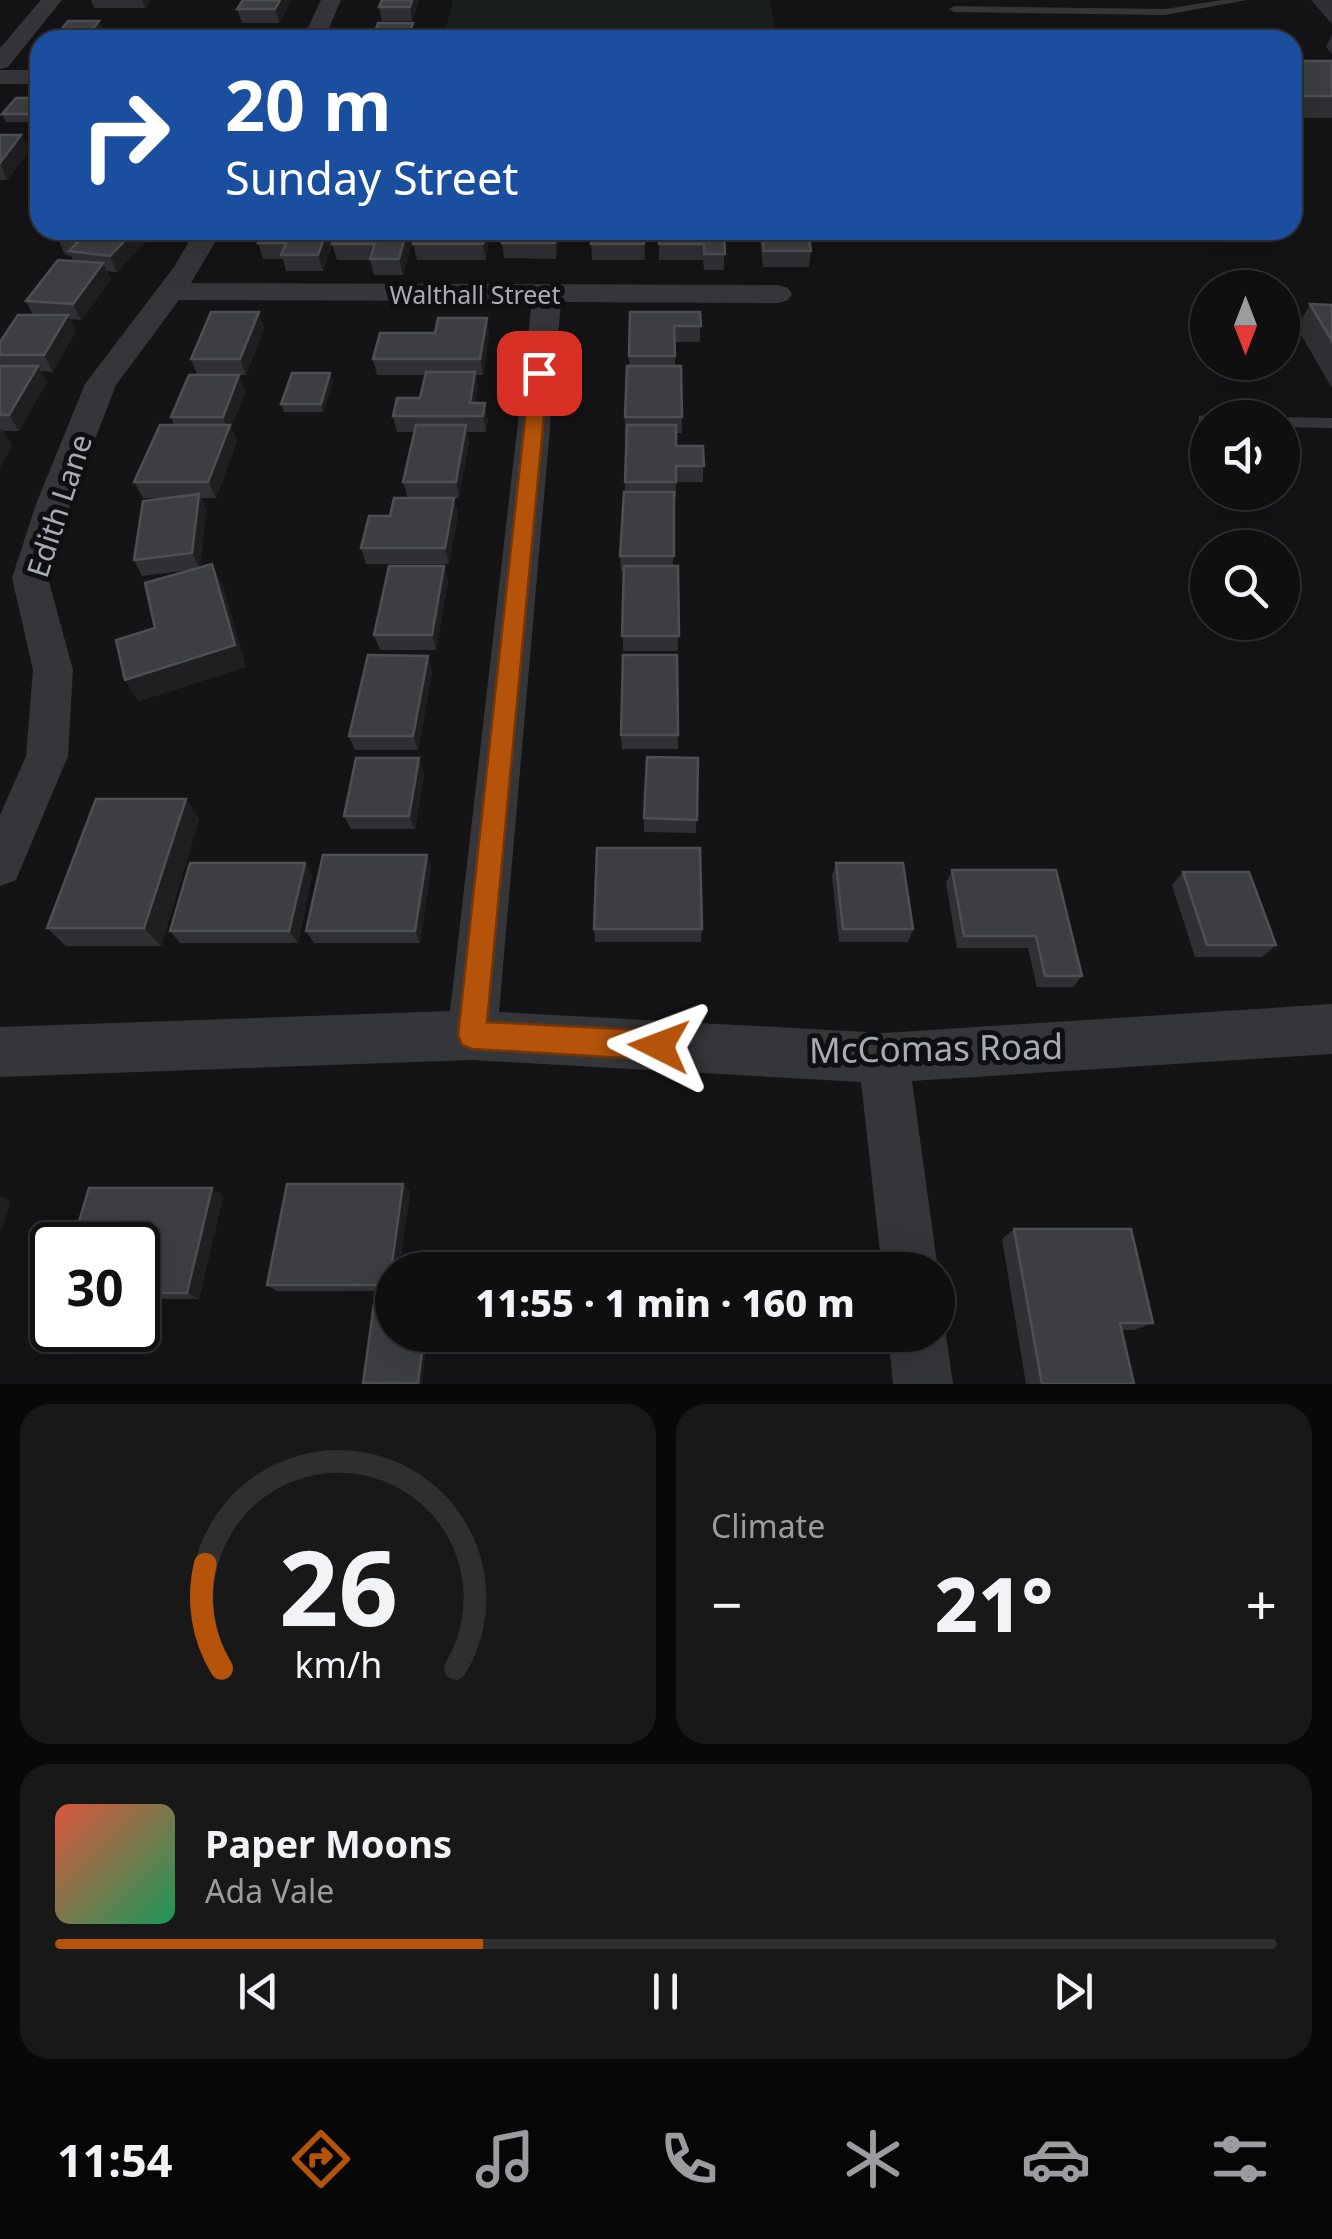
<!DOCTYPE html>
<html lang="en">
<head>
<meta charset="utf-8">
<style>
	:root { --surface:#0f0f10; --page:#181819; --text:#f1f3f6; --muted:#9b9c9f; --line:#2f2f30; --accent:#b45309 }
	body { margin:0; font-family:"Noto Sans",sans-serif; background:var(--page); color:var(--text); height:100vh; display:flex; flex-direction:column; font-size:38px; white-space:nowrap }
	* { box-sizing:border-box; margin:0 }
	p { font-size:32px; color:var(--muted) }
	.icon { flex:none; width:55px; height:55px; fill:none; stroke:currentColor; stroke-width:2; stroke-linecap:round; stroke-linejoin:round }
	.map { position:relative; height:1384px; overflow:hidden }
	.drawer { display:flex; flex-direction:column; gap:20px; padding:20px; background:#080809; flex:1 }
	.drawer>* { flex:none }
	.top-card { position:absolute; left:30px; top:30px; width:1272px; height:210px; border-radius:30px; box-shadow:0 10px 40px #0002,0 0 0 2px var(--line); background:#1a4fa0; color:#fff; overflow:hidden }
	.needle { width:65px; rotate:180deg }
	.controls { position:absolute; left:1190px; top:270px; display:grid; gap:20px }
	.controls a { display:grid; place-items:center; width:110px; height:110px; border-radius:50%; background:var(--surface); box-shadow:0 10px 40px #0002,0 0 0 2px var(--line); font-size:50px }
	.speed { position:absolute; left:30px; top:1222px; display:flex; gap:20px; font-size:50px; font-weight:700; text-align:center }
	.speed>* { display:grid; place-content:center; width:130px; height:130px; border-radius:50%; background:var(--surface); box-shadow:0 10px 40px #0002,0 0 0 2px var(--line); line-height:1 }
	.speed .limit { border:5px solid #111; border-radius:15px; background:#fff; color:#111 }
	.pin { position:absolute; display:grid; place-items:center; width:85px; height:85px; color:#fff; margin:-42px; border-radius:20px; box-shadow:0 5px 15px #0006 }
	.me { position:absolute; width:110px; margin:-55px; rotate:273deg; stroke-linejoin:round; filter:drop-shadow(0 0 8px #0008) }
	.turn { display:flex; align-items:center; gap:35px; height:210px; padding:0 30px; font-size:45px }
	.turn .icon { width:130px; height:130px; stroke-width:2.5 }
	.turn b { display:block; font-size:70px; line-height:85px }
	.big { font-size:75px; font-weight:800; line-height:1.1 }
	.drawer .card { flex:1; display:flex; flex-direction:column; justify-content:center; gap:15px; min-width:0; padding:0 35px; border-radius:30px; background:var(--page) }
	.drawer .dial { align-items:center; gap:0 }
	.dial svg { height:260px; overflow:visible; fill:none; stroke:var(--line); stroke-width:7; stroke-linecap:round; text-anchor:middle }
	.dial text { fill:var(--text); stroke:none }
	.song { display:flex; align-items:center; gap:30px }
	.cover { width:120px; height:120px; border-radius:15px; background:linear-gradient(135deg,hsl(10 70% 55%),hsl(150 70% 35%)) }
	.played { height:10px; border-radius:5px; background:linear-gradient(90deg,var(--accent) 35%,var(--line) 35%) }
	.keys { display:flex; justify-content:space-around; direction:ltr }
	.heat { display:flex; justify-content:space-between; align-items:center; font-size:55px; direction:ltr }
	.drawer .tiles { flex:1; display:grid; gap:20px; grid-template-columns:1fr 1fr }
	.card:last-child { grid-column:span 2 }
	.trip { position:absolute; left:375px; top:1252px; width:580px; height:100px; border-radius:50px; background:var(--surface); box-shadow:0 10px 40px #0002,0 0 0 2px var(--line); font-weight:800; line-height:100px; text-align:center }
	.dock { display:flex; height:160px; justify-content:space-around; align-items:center; background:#060606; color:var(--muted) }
	.dock .icon { width:70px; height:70px }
	.dock .selected { color:var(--accent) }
	.dock b { font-size:45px; color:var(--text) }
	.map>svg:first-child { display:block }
</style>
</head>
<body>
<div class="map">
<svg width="1332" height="1384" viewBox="0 0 1332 1384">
	<rect width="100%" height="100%" fill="#141416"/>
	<polygon fill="#1a201b" points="453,0 770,0 776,40 443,40"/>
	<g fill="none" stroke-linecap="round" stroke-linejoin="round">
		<g fill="#35363a" fill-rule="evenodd">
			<polygon points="1222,0 1247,0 1165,15 954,12 949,9 954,6 1165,9"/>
			<polygon points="1208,415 1214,418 1208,418 1208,425 1199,424 1199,416"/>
			<polygon points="1282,417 1332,418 1332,428 1282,427 1282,418 1279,418"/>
		</g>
		<g fill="#35363a" fill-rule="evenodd">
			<polygon points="41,0 62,0 8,67 0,69 0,48"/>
			<polygon points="321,0 341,0 324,40 302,40"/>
			<rect x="0" y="70" width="40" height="14"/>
			<polygon points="196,230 222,230 191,283 778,285 788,288 792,294 788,300 778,303 561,302 499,1012 884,1033 1332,1004 1332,1054 912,1081 938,1270 938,1272 882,1270 861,1082 472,1060 0,1077 0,1027 450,1011 532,301 179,300 116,385 70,504 48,578 73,670 68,756 16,880 0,886 0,815 26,756 33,670 12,578 36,504 85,384 174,267"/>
			<polygon points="938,1314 946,1335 953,1384 893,1384 888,1335 938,1335"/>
		</g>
	</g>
	<g fill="#303034">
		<polygon points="91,0 151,0 145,8 94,8"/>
		<polygon points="291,0 279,23 242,23 237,9"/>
		<polygon points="382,0 419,0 412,21 382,21 379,7"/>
		<polygon points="1311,0 1332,0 1332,24"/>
		<polygon points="1332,35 1332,54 1326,47"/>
		<rect x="1292" y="61" width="40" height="57"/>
		<polygon points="40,98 40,122 6,122 2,114"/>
		<polygon points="0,135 21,135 29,150 7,180 0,180"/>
		<polygon points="337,230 323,271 286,271 283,259 263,259 258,243"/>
		<polygon points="337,230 415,230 403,275 374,275 370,260 337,260 332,244"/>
		<polygon points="644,230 645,260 592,260 591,244"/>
		<polygon points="659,230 724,230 724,270 704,270 703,260 659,260"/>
		<polygon points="759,230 808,230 811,251 809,267 763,267"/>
		<polygon points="490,233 486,260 417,260 413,244"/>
		<polygon points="153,234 117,272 107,271 111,279 81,320 70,319 76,331 53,372 41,371 47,382 19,431 3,431 12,445 0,467 0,342 33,315 26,301 74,261 71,256 65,255 58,239"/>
		<polygon points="560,234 556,259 504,258 502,243"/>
		<polygon points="1310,304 1332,305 1332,388 1297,328"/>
		<polygon points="630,312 700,312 700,342 675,342 675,366 681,366 682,433 676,433 676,446 703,446 703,482 676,482 676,498 674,498 673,566 678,566 678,651 623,651 624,571 621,571 620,556 625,492 625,417 629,366"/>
		<polygon points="264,328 246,375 197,375 191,359"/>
		<polygon points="489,334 483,375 476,375 478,388 475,403 488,419 486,432 467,432 469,442 459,498 454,498 458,514 449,564 366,564 361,548 408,498 403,482 414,432 397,432 393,416 420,398 425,375 377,375 373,359"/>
		<polygon points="330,373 333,382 323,412 284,412 281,404"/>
		<polygon points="245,391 231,427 237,441 216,498 201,498 206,510 200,567 223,586 246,667 139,701 125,680 190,570 142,576 134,560 164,498 143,498 134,482 174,425 171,417"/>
		<polygon points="444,566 448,582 436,650 380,650 374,635"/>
		<polygon points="677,655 678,749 622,749 621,735"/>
		<polygon points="428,656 432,672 418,750 355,750 349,736"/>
		<polygon points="698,758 696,833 644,832 644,818"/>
		<polygon points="424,773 415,829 351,829 344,816"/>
		<polygon points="186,799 199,819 161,946 66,946 47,928"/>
		<polygon points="427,855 431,868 420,943 314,943 306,931"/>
		<polygon points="305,863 312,876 298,943 180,943 170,931"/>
		<polygon points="836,863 913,929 908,942 839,942 832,876"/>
		<polygon points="952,870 1056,870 1082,976 1073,987 1037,987 1028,948 957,948 946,883"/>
		<polygon points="1183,872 1276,945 1262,957 1195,957 1172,885"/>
		<polygon points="594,929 702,929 701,942 595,942"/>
		<polygon points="403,1184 410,1192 399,1270 392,1270 392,1291 277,1291 267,1285"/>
		<polygon points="223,1196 199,1299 138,1299 138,1245"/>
		<polygon points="1014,1229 1153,1323 1134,1330 1122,1330 1134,1384 1026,1384 1002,1239"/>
		<polygon points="392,1335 427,1335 422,1384 367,1384 363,1383"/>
	</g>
	<g fill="#1f1f22">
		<polygon points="142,0 151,0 145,8"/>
		<polygon points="280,0 291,0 279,23 275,9"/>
		<polygon points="412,0 419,0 412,21 410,7"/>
		<polygon points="99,21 105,35 101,40 84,40"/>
		<polygon points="413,23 415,40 407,40"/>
		<polygon points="21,135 29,150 7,180 0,163"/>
		<polygon points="135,230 151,230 153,234 117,272 110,256"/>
		<polygon points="327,230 337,230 323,271 318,255"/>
		<polygon points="407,230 415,230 403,275 399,259"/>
		<polygon points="486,230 490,230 490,233 486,260 483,244"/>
		<polygon points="557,230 559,230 560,234 556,259 555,243"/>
		<polygon points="103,263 111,279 81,320 73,304"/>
		<polygon points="259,312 264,328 246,375 240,359"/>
		<polygon points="68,315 76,331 53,372 44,355"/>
		<polygon points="487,318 489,334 483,375 480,359"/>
		<polygon points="38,366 47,382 19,431 9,415"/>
		<polygon points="475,372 478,388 473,416 470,403"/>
		<polygon points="330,373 333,382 323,412 321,404"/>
		<polygon points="239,375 245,391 231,427 237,441 216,498 208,482 228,430 223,417"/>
		<polygon points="485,403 488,419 486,432 483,416"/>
		<polygon points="466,425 469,442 459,498 456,482"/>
		<polygon points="2,429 12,445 0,467 0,433"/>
		<polygon points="199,494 206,510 200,569 192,553"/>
		<polygon points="454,498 458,514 449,564 445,548"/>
		<polygon points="212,564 223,586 246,667 139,701 125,680"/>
		<polygon points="444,566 448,582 436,650 432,635"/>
		<polygon points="428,656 432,672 418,750 413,736"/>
		<polygon points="419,758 424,773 415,829 409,816"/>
		<polygon points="186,799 199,819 161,946 144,928"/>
		<polygon points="427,855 431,868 420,943 415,931"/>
		<polygon points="305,863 312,876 298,943 289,931"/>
		<polygon points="403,1184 410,1192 399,1270 392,1270 392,1288 389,1285"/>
		<polygon points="212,1188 223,1196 199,1299 187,1293"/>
		<polygon points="0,1196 11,1201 0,1234"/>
		<polygon points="424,1335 427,1335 422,1384 418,1383"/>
	</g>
	<g fill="#3d3e42" stroke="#4d4f54" stroke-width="2.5">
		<polygon points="243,0 280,0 275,9 237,9"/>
		<polygon points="382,0 412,0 410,7 379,7"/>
		<polygon points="68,21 99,21 84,40 53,40"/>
		<polygon points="378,23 413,23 407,40 372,40"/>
		<polygon points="238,33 255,35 249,40 231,40"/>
		<rect x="1292" y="61" width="40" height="35"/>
		<polygon points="16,98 40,98 40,114 2,114"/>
		<polygon points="0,135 21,135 0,163"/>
		<polygon points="68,230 135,230 110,256 69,251 78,242 58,239"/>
		<polygon points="264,230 327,230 318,255 281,255 286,243 258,243"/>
		<polygon points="337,230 407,230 399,259 370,259 375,244 332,244"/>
		<polygon points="417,230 486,230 483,244 413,244"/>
		<polygon points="504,230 557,230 555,243 502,243"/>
		<polygon points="592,230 644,230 644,244 591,244"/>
		<polygon points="659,230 724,230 725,254 704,254 704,244 659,244"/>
		<polygon points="762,230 808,230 811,251 764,251"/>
		<polygon points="58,260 103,263 73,304 26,301"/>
		<polygon points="1310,304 1332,305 1332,341"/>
		<polygon points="211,312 259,312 240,359 191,359"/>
		<polygon points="630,312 700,312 701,326 674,326 675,356 629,356"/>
		<polygon points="18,315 68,315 44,355 0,355 0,342"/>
		<polygon points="438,318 487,318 480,359 373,359 380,333 435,333"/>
		<polygon points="0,366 38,366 9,415 0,415"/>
		<polygon points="627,366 681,366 682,417 625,417"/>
		<polygon points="426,372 475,372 470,403 485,403 483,416 393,416 397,398 420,398"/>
		<polygon points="292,373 330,373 321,404 281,404"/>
		<polygon points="189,375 239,375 223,417 171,417"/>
		<polygon points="160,425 230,425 208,482 134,482"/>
		<polygon points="416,425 466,425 456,482 403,482"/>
		<polygon points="627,425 676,425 676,446 703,446 704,466 676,466 676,482 625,482"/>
		<polygon points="624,492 674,492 674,556 620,556"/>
		<polygon points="199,494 192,553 134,560 143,501"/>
		<polygon points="394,498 454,498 445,548 361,548 369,516 390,516"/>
		<polygon points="212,564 235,645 125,680 116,640 155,628 145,583"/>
		<polygon points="389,566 444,566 432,635 374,635"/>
		<polygon points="624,566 678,566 679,636 622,636"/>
		<polygon points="368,655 428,656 413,736 349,736"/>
		<polygon points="623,655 677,655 678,735 621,735"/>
		<polygon points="647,757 698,758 697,820 644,818"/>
		<polygon points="356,758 419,758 409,816 344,816"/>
		<polygon points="96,799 186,799 144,928 47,928"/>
		<polygon points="597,848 700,848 702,929 594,929"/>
		<polygon points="323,855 427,855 415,931 306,931"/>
		<polygon points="190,863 305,863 289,931 170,931"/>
		<polygon points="836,863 903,863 913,929 843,929"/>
		<polygon points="952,870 1056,870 1082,976 1045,976 1036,936 964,936"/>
		<polygon points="1183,872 1249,872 1276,945 1207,945"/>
		<polygon points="287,1184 403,1184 389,1285 267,1285"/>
		<polygon points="89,1188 212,1188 187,1293 138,1293 138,1245 72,1245"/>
		<polygon points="1014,1229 1131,1229 1153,1323 1120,1323 1134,1384 1042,1384"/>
		<polygon points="374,1304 392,1304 392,1335 424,1335 418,1383 363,1383"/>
	</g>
	<polygon fill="#b45309" stroke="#753606" stroke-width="2.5" points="539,368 548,373 487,1022 659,1031 669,1035 673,1046 669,1056 659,1060 472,1049 462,1045 458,1035 530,373"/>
	<g text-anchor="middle" stroke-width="10" stroke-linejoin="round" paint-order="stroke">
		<g font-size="25" fill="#a6acb5" stroke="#0f0f11">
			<text x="475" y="304">Walthall Street</text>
		</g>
		<g font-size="30" fill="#a6acb5" stroke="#0f0f11">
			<text transform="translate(60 506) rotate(-72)" y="10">Edith Lane</text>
		</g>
		<g font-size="35" fill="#a6acb5" stroke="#0f0f11">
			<text transform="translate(936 1049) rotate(-1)" y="12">McComas Road</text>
		</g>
	</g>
</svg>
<div class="controls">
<a><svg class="needle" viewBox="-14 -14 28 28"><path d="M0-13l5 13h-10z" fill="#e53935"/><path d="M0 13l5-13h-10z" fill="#9b9c9f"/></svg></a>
<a><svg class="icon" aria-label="sound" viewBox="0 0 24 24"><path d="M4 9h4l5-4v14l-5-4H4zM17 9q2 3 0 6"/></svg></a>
<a><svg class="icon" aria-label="search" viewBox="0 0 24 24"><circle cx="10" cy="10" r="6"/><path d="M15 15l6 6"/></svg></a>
</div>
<div class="speed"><div class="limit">30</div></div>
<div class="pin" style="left:539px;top:373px;background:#d93025"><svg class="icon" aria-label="arrive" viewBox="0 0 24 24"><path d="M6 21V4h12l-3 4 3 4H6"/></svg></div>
<svg class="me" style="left:659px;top:1046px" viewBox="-20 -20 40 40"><path d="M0-17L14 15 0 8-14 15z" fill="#b45309" stroke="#fff" stroke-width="4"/></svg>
<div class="trip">11:55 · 1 min · 160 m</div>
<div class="top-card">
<div class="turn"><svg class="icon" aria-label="right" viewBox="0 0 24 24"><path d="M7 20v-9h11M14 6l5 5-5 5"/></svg><div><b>20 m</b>Sunday Street</div></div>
</div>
</div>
<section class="drawer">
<div class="tiles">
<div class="card dial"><svg viewBox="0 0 100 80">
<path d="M14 69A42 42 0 1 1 86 69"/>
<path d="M14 69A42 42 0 0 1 9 37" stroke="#b45309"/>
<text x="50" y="56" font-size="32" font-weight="700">26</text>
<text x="50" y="72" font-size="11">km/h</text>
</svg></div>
<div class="card"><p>Climate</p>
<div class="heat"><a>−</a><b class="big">21°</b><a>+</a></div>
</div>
<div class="card">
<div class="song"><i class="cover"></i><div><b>Paper Moons</b><p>Ada Vale</p></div></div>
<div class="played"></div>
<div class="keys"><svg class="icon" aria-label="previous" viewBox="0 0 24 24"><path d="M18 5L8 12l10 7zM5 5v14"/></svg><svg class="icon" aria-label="pause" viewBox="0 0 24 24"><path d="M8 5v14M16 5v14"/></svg><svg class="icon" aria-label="next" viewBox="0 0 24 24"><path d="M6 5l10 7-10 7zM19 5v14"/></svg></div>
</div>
</div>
</section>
<nav class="dock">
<b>11:54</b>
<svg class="icon selected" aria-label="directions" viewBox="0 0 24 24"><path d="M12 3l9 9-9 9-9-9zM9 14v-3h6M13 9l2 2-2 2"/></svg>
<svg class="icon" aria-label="music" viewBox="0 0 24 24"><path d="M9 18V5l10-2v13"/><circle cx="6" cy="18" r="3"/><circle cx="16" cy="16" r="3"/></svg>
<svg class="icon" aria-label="phone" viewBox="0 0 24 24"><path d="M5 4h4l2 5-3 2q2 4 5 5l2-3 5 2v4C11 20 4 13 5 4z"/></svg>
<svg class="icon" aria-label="climate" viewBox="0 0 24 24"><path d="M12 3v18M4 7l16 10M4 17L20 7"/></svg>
<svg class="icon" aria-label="car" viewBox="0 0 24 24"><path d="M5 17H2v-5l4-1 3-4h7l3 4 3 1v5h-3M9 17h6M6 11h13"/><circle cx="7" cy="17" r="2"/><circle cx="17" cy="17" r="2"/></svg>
<svg class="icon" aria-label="filters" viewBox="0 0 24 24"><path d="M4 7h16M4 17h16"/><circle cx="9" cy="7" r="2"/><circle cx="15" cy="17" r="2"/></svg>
</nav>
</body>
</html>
